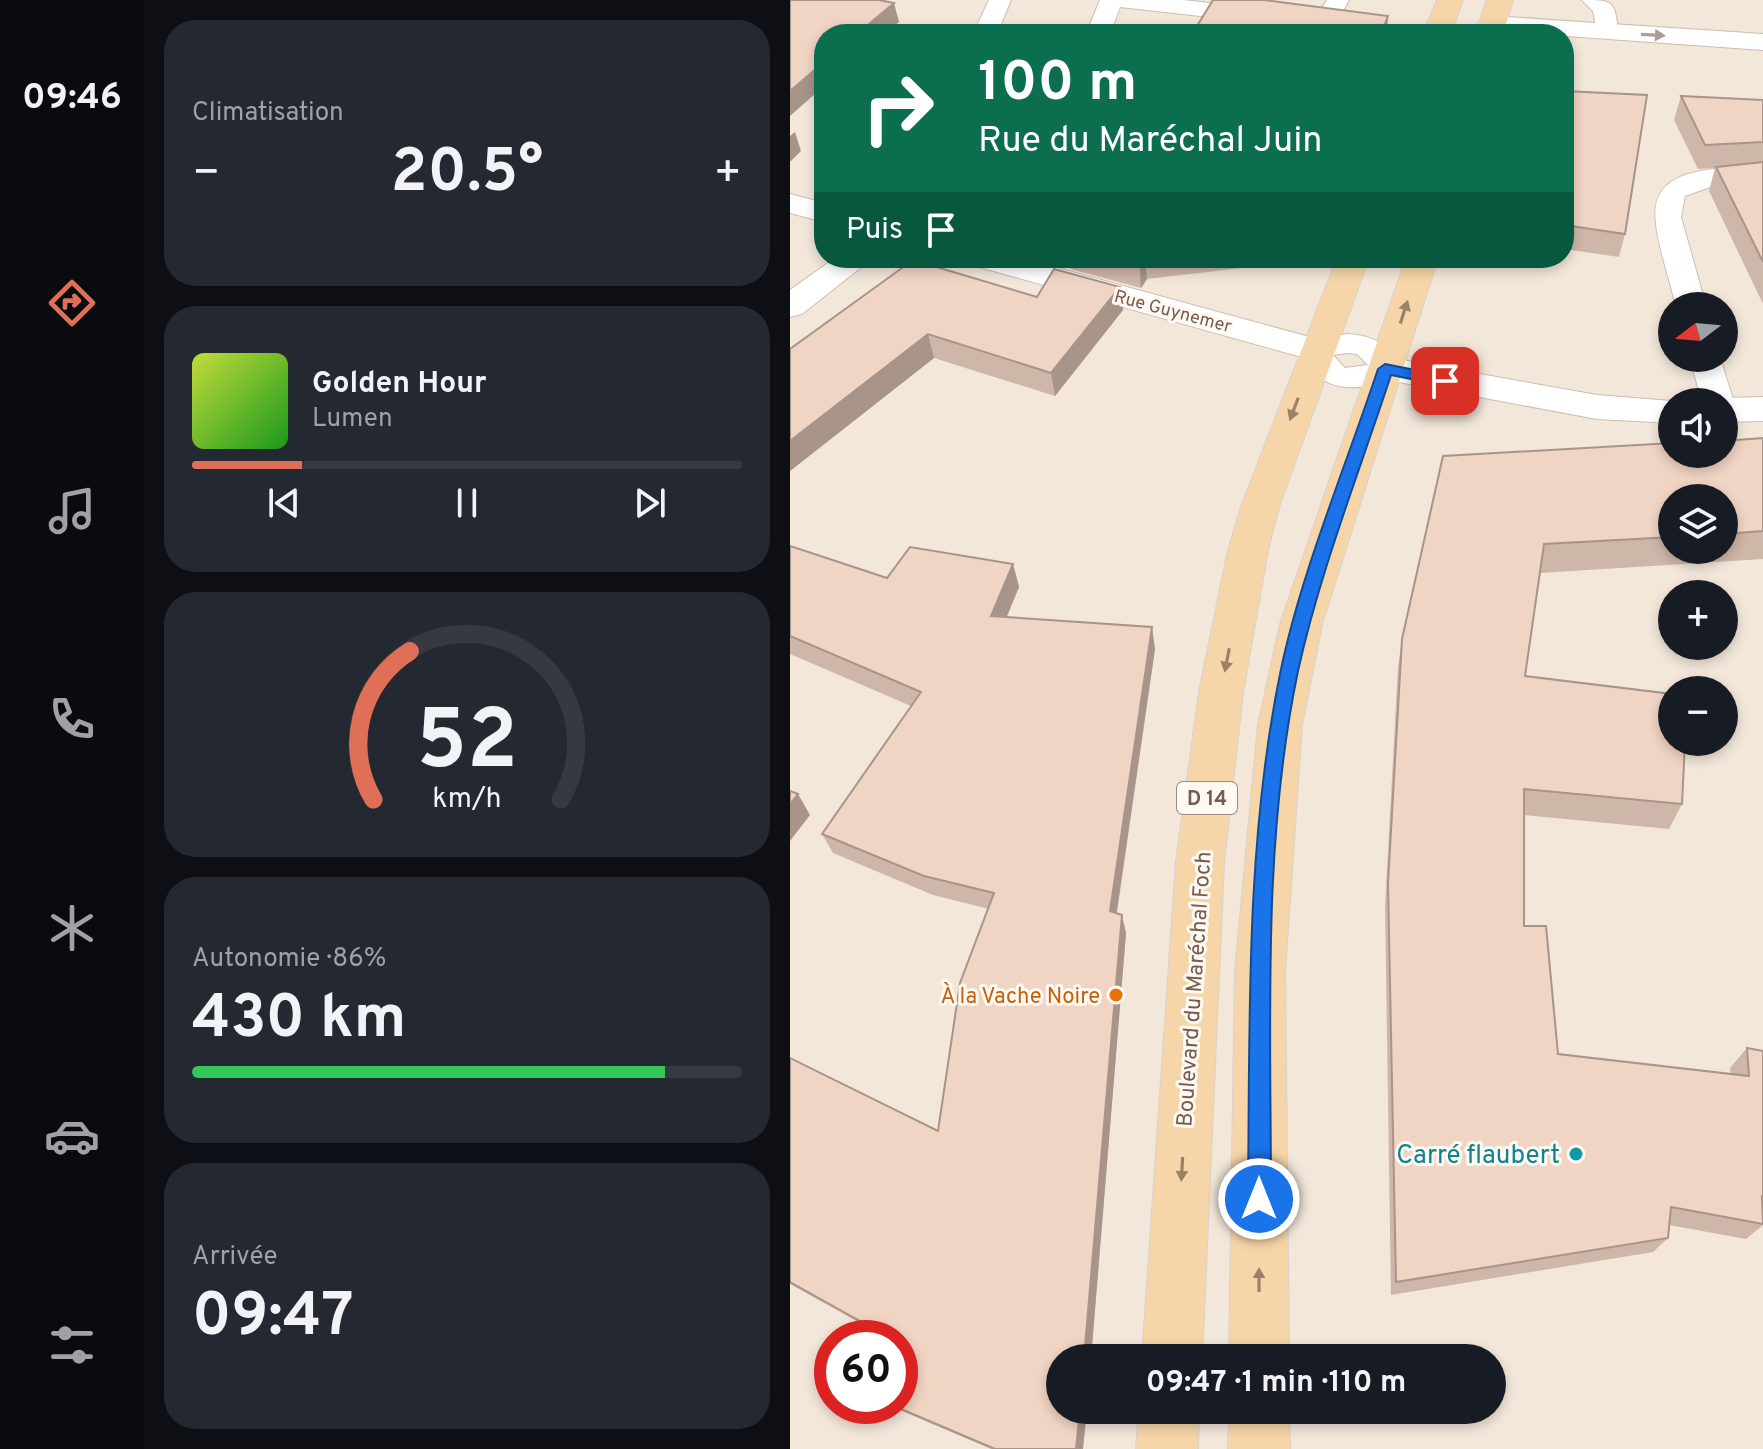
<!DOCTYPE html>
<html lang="fr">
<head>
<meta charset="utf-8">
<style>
	:root { --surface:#171b24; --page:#242831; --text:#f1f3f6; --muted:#9ea1a6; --line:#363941; --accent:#df7057 }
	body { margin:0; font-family:Overpass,sans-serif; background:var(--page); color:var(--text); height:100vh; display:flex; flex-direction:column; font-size:30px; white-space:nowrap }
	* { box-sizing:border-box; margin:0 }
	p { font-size:26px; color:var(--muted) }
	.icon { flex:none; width:44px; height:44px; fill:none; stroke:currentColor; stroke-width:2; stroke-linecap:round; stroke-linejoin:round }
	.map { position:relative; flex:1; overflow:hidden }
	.details { display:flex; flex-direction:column; gap:20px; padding:20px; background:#0d0f14; width:646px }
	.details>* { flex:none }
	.top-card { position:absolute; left:24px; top:24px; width:760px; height:244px; border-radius:32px; box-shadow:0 4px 12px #0003; background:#0b6e4f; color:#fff; overflow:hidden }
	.needle { width:52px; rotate:254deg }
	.controls { position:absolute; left:868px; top:292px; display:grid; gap:16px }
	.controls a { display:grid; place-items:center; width:80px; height:80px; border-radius:50%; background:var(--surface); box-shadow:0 4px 12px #0003; font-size:40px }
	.speed { position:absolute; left:24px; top:1320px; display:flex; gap:16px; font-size:40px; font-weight:700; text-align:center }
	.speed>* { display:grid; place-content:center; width:104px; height:104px; border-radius:50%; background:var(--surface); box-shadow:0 4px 12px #0003; line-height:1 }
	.speed .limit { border:12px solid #d22; background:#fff; color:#111 }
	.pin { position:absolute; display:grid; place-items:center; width:68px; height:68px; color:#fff; margin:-34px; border-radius:16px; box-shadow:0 4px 12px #0006 }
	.me { position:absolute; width:88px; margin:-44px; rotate:0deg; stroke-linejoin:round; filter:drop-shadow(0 0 6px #0008) }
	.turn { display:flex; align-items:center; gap:28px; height:168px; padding:0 32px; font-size:36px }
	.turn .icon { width:104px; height:104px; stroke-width:2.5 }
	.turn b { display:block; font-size:56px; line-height:68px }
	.then { display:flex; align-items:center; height:76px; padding:0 32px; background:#0003; gap:16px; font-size:30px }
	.big { font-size:60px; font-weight:700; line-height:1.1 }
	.details .tile { flex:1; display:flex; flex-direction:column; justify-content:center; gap:12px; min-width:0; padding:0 28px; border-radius:32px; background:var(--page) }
	.details .dial { align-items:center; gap:0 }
	.dial svg { height:208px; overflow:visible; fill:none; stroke:var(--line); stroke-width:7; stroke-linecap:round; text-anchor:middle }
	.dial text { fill:var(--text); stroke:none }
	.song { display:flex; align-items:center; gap:24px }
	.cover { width:96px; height:96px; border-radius:12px; background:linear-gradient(135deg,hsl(70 70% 55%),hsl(120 70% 35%)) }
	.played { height:8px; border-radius:4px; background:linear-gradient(90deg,var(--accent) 20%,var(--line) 20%) }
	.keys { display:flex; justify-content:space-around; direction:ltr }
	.heat { display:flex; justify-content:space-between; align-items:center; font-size:44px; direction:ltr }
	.charge { height:12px; border-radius:6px; background:linear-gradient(90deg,#34c759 86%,var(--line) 0) }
	.trip { position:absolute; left:256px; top:1344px; width:460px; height:80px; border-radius:40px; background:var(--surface); box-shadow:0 4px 12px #0003; font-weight:700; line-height:80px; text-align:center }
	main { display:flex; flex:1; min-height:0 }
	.dock { display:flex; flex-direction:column; width:144px; justify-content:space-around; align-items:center; background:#090b0e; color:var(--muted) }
	.dock .icon { width:56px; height:56px }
	.dock .current { color:var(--accent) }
	.dock b { font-size:36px; color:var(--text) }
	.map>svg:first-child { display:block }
</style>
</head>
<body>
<main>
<nav class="dock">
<b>09:46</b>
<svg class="icon current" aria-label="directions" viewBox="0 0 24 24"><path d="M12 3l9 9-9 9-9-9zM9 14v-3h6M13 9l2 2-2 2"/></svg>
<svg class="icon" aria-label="music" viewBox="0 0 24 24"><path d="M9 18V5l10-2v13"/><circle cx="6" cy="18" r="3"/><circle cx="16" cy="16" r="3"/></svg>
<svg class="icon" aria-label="phone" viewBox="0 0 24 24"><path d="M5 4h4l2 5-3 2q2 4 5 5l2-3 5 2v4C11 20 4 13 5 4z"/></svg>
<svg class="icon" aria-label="climate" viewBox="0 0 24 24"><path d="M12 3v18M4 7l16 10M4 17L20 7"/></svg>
<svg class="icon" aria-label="car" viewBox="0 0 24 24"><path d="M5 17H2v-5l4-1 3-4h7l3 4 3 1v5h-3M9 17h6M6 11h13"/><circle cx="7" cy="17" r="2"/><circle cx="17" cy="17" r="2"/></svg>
<svg class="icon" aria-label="filters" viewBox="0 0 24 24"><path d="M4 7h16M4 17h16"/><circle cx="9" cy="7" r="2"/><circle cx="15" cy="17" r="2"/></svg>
</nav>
<section class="details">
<div class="tile"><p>Climatisation</p>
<div class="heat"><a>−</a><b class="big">20.5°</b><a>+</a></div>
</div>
<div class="tile">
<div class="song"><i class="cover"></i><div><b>Golden Hour</b><p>Lumen</p></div></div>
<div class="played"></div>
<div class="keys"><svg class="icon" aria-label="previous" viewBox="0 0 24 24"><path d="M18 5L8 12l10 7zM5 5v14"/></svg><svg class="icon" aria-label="pause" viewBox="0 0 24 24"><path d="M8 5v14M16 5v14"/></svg><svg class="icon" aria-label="next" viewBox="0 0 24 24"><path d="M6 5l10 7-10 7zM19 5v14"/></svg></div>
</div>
<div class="tile dial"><svg viewBox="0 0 100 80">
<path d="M14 69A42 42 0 1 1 86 69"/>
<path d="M14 69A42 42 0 0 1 28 12" stroke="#df7057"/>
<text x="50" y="56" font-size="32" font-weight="700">52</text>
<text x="50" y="72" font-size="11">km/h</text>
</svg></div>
<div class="tile"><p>Autonomie · 86%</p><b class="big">430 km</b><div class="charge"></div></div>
<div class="tile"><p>Arrivée</p><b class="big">09:47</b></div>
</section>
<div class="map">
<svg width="973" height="1449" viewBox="0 0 973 1449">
	<rect width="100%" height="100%" fill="#fcf5eb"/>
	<path fill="#f3e7da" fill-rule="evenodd" d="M 0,0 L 973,0 L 973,1449 L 0,1449 ZM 34,34 L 774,34 L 774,258 L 34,258 ZM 882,306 L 934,306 L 934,358 L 882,358 ZM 882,402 L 934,402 L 934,454 L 882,454 ZM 882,498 L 934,498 L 934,550 L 882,550 ZM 882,594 L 934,594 L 934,646 L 882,646 ZM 882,690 L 934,690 L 934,742 L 882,742 ZM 42,1338 L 110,1338 L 110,1406 L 42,1406 ZM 270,1358 L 702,1358 L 702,1410 L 270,1410 Z"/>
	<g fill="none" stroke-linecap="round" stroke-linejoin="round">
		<defs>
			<g id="service">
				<polygon points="199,0 221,0 207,34 183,34"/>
				<polygon points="310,0 393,0 528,15 537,0 559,0 544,28 536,30 330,7 320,34 296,34"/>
				<path d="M 792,0 C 823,0 825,0 828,32 L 824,37 L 808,37 L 803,11 Z"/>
				<path d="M 961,167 L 973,167 L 973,183 L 926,185 L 895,196 L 891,217 L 916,306 L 886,306 C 862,213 834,168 961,167 Z"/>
				<path d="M 557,334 C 582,335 601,344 610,369 L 606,376 C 569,394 526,394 511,350 L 515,343 ZM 557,353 L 567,354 L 578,365 L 555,368 L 543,355 Z"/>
				<polygon points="900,358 930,358 944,402 939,409 934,411 934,402 912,402"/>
			</g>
			<g id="minor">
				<polygon points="702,16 973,34 973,50 692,30 688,24 692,18"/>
				<polygon points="0,194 34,203 34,222 0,213"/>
				<polygon points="45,258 83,258 12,314 0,317 0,290"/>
				<polygon points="178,258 231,258 538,342 543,350 538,358 526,361 182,265"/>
				<polygon points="595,357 807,395 894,402 882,402 882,423 807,419 582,377 577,369 582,361"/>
				<polygon points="973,397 973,421 934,422 934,402 921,402 934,398"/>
			</g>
			<g id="primary">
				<polygon points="647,0 673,0 661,34 633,34"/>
				<polygon points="697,0 723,0 713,34 685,34"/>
				<polygon points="547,258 579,258 489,507 478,550 453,692 434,862 412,1358 352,1358 386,862 409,692 438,550 451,507"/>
				<polygon points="616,258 648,258 532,624 512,725 495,971 499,1358 439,1358 445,971 468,725 490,624"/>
				<polygon points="349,1410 409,1410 408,1449 346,1449"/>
				<polygon points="439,1410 499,1410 500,1449 438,1449"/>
			</g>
		</defs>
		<use href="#service" stroke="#cebdb1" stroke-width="2"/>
		<use href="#minor" stroke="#cebdb1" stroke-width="2"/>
		<use href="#primary" stroke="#d9d1ce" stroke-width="2"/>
		<use href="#service" fill="#fff" fill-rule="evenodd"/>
		<use href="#minor" fill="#fff" fill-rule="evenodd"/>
		<use href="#primary" fill="#f6d6a8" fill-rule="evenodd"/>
	</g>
	<g fill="#ceb6a9" fill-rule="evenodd">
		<polygon points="774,91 835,234 829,257 774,249"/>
		<polygon points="891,96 973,100 973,304 919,191 925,168 908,169 884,120"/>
		<polygon points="280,258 470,258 452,268 357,279 351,288 281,269"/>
		<polygon points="247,297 333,310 265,396 144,358 0,471 0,349"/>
		<path d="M 973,438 L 973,559 L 750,573 L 735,676 L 892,804 L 879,829 L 734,815 L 734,926 L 768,1054 L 941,1074 L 940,1068 L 957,1048 L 973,1051 L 973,1225 L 956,1239 L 879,1225 L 878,1238 L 863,1252 L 601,1295 L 595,907 L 608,667 L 612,639 L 653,456 ZM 882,498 L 934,498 L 934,550 L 882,550 Z"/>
		<polygon points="0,546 97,578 223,564 229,587 216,617 365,649 327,913 336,933 301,1358 270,1358 293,1449 201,1449 100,1406 110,1406 95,1337 0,1284 0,1058 148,1131 199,909 143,895 43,853 32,834 121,706 0,654"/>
	</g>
	<g fill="#a89489">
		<polygon points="104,3 109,22 95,34 67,34"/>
		<polygon points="598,16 597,34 591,34"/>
		<polygon points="34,62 34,86 0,116 0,91"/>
		<polygon points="5,132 11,151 0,162 0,136"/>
		<polygon points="349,258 355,258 357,279 351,288"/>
		<polygon points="452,258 470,258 452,268"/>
		<polygon points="330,287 333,310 265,396 261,373"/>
		<polygon points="138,334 144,358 0,471 0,441"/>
		<polygon points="223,564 229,587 208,638 201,616"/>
		<polygon points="362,627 365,649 324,930 320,911"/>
		<polygon points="8,794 20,815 0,841 0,804"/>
		<polygon points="332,915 336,933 301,1358 294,1358"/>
		<polygon points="290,1410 297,1410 293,1449 286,1449"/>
	</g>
	<g fill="#f0d4c4" stroke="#a89489" stroke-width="2">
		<polygon points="0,0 89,0 104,3 67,34 34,34 34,62 0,91"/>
		<polygon points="423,0 474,0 598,16 591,34 402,34"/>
		<polygon points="774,91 857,95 835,234 774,225"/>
		<polygon points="891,96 973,100 973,142 915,145"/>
		<polygon points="973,162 973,262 926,167"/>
		<polygon points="123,260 247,297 264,269 330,287 261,373 138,334 0,441 0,349"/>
		<polygon points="973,438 973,531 934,534 934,498 882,498 882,537 754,544 735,676 882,694 882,742 895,742 892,804 734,789 734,926 756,926 768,1054 959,1076 957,1048 973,1051 973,1198 972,1197 973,1224 881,1207 878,1238 606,1282 598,883 612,639 653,456 882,443 882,454 934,454 934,441"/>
		<polygon points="0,546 97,578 120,547 223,564 201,616 362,627 320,911 332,915 294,1358 270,1358 270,1410 290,1410 286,1449 205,1449 104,1406 110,1406 110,1338 95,1338 95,1335 0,1282 0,1058 148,1131 170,983 204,893 134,876 32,834 131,692 0,636"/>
		<polygon points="0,791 8,794 0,804"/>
	</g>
	<defs><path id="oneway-solid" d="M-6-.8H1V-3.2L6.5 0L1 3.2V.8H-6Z" transform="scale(2)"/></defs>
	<use fill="#ad9d95" href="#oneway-solid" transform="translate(863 35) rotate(3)"/>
	<g fill="#9d806a">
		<use href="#oneway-solid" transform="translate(614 312) rotate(-72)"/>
		<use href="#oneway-solid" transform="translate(504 409) rotate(111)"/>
		<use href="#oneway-solid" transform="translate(437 660) rotate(101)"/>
		<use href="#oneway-solid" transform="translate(392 1169) rotate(93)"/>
		<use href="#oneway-solid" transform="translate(469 1280) rotate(-90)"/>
	</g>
	<path fill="#1a73e8" stroke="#114b97" stroke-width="2" d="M 595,364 L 655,376 L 663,381 L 655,386 L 601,375 C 569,473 530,571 508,671 C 472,843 481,1024 481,1199 L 478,1207 L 469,1210 L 461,1207 L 458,1199 C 460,1025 455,846 490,674 C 510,575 556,466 588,369 Z"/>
	<circle fill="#e8710a" stroke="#fef9f2" stroke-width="3" cx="326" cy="995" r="8"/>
	<circle fill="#0f9aa8" stroke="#fef9f2" stroke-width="3" cx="786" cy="1154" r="8"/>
	<g text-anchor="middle" stroke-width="6" stroke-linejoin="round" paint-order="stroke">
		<g font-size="18" fill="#775b4f" stroke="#fef9f2">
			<text transform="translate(383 311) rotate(15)" y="6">Rue Guynemer</text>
		</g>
		<rect fill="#fef9f2" stroke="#a08a80" stroke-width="2" x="387" y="782" width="60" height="32" rx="6"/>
		<g font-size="20" font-weight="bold" fill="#775b4f">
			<text x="417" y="805">D 14</text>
		</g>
		<g font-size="22" fill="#775b4f" stroke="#fef9f2">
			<text transform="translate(403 989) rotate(-86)" y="8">Boulevard du Maréchal Foch</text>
		</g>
		<g font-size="22" fill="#c56008" stroke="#fef9f2" text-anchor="end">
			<text x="310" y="1003">À la Vache Noire</text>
		</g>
		<g font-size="26" fill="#0d838f" stroke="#fef9f2" text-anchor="end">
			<text x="770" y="1163">Carré flaubert</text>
		</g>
	</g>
</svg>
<div class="controls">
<a><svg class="needle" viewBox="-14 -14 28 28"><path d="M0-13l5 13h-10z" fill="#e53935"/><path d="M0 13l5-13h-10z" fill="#9ea1a6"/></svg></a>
<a><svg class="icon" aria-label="sound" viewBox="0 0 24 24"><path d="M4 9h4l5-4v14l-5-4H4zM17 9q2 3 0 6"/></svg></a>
<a><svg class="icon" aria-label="layers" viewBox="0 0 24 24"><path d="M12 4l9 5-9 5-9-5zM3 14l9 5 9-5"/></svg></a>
<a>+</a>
<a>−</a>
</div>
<div class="speed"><div class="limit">60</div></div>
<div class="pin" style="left:655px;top:381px;background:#d93025"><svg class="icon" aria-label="arrive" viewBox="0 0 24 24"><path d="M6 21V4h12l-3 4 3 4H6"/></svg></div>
<svg class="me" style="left:469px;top:1199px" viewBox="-20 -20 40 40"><circle r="17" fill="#1a73e8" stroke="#fff" stroke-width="3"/><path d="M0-11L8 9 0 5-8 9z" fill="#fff"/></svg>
<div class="trip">09:47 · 1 min · 110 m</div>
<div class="top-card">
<div class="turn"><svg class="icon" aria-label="right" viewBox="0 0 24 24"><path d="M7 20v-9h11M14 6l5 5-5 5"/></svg><div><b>100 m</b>Rue du Maréchal Juin</div></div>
<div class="then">Puis<svg class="icon" aria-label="arrive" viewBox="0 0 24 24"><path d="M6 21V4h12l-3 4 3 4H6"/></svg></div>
</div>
</div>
</main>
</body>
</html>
